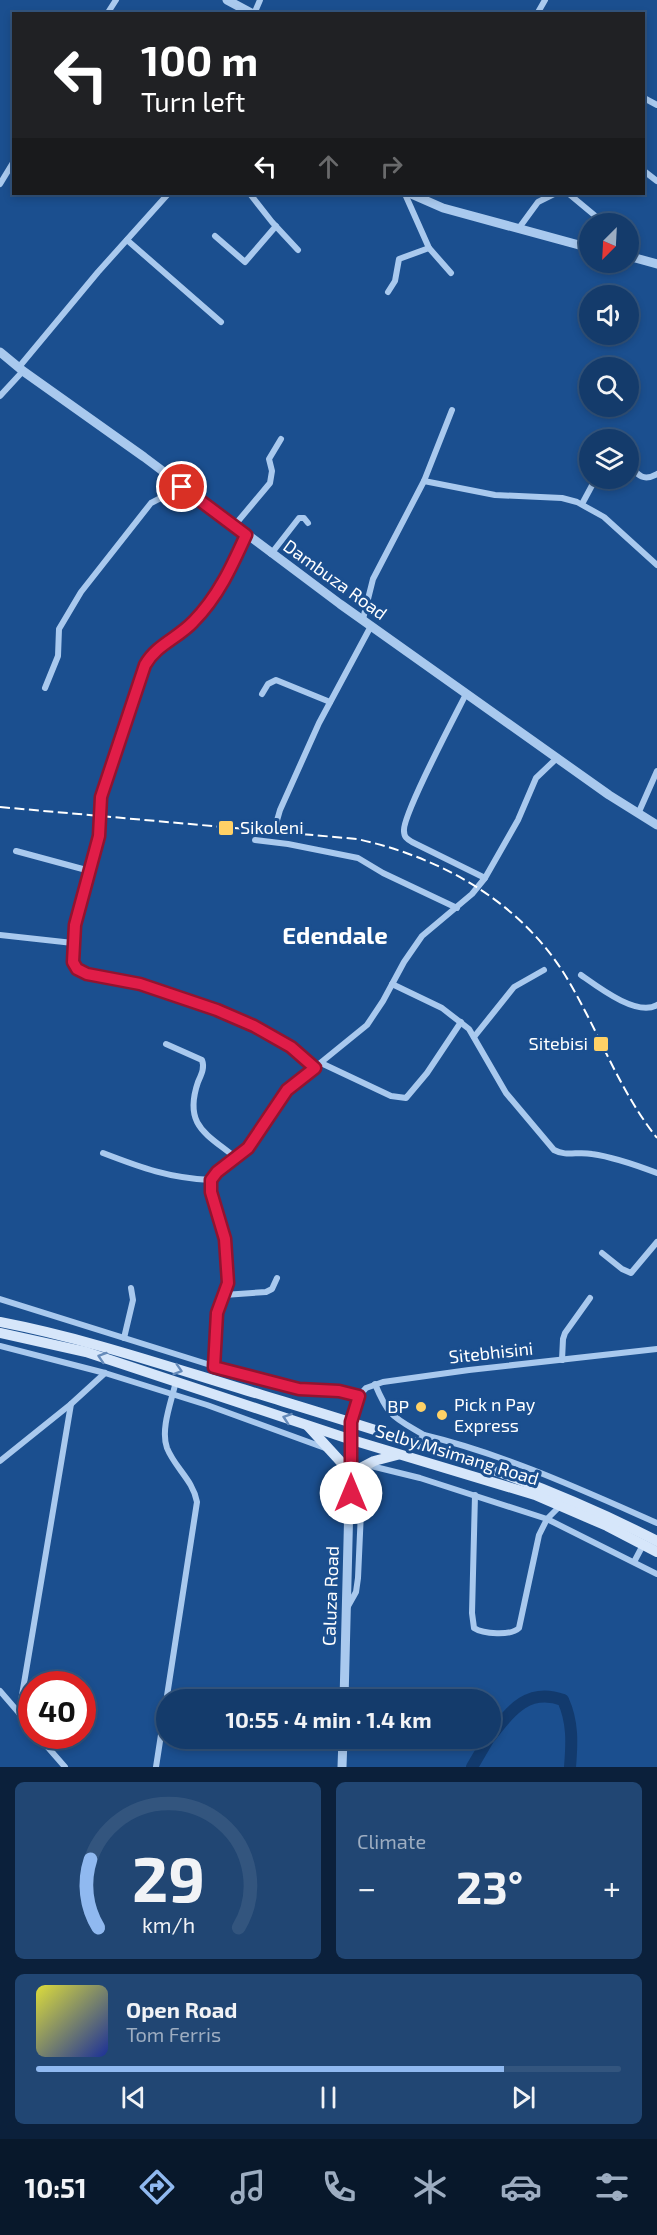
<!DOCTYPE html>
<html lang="en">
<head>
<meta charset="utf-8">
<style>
	:root { --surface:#143b6b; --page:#214673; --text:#f1f3f6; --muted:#9dadc1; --line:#33557e; --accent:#90b9f0 }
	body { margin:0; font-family:"Exo 2",sans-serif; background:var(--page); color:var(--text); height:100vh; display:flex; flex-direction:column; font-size:22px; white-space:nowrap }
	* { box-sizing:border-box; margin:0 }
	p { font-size:20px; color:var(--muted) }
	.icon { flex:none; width:33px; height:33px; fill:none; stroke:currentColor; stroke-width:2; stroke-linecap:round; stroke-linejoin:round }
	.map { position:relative; height:1767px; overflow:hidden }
	.sheet { display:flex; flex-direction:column; gap:15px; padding:15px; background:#0b203b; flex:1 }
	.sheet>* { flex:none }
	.hud { position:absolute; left:12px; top:12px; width:633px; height:183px; border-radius:0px; box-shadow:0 3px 9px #0003,0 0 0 2px var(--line); background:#202124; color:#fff; overflow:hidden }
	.needle { width:39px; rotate:204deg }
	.buttons { position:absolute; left:579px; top:213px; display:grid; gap:12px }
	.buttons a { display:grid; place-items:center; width:60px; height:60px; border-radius:50%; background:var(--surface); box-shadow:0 3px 9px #0003,0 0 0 2px var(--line); font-size:30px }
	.speed { position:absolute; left:18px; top:1671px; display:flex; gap:12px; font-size:30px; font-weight:700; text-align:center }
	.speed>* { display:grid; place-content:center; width:78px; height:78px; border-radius:50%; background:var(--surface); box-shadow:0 3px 9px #0003,0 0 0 2px var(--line); line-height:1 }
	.speed .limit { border:9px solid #d22; background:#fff; color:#111 }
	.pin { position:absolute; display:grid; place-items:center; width:51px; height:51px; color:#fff; margin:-26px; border:3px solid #fff; border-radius:50%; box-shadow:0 2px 6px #0007 }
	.me { position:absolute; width:66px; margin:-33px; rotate:0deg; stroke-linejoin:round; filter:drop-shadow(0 0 4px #0008) }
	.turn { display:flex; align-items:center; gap:21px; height:126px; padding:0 30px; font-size:27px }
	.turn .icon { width:78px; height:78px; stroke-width:2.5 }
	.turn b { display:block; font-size:42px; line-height:51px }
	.lanes { display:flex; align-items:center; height:57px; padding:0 30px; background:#0003; justify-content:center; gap:30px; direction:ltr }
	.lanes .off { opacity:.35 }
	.big { font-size:45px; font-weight:700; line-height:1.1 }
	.sheet .widget { flex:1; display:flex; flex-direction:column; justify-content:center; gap:9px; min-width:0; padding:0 21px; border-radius:9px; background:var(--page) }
	.sheet .dial { align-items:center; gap:0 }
	.dial svg { height:156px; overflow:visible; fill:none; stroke:var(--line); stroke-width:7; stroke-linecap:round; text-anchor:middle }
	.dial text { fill:var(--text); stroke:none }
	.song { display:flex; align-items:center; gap:18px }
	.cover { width:72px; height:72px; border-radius:9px; background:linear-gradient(135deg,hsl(60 70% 55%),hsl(230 70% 35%)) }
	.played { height:6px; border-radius:3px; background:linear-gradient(90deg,var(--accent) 80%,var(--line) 80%) }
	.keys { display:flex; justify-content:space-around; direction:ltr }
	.heat { display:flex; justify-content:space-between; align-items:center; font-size:33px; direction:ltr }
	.sheet .tiles { flex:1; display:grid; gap:15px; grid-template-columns:1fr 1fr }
	.widget:last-child { grid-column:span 2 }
	.trip { position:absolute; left:156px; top:1689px; width:345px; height:60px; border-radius:30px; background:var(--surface); box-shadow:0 3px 9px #0003,0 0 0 2px var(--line); font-weight:700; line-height:60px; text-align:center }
	.menu { display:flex; height:96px; justify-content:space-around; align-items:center; background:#08182b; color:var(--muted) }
	.menu .icon { width:42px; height:42px }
	.menu .selected { color:var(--accent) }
	.menu b { font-size:27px; color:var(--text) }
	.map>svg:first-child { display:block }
</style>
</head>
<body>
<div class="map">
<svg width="657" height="1767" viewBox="0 0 657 1767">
	<rect width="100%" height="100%" fill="#1b4f8f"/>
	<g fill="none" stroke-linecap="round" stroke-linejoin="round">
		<g stroke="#123a6d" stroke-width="12">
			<path d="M 490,1737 C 510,1712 527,1687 563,1700 C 573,1722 572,1743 570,1767"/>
			<polyline points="472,1767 489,1738"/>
		</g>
		<g stroke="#a9c9ee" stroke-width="6">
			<polyline points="107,14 116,0"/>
			<polyline points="254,14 260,0"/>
			<polyline points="537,14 545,0"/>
			<polyline points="644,98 657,105"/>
			<polyline points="644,171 657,181"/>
			<polyline points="0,184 14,161"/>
			<polyline points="250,194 272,222 298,250"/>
			<polyline points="405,194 429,248 451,273"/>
			<polyline points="569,194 605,224"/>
			<polyline points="519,228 538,202 554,194"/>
			<polyline points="215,236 245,262 276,226"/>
			<polyline points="127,240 221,322"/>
			<polyline points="388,292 395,281 399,259 429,248"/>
			<polyline points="19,367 98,272 168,194"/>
			<polyline points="0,396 23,371"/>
			<path d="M 628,464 C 638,475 643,482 657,474"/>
			<polyline points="424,481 495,495 562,498 577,502 604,517 657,565"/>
			<polyline points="582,504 596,478"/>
			<polyline points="234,526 270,483 272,471 269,459 281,439"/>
			<path d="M 246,535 C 232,566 218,597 193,622 C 178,638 156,645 145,665 L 101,797 L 99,836 L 75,925 L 73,962 L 77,969 L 87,974 L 140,984 L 217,1010 L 254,1026 L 291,1046 L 315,1068"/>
			<polyline points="271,554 299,518 304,518 308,523"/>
			<polyline points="363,619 373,579 424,481 452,410"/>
			<polyline points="45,688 58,656 59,629 81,592 151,503 182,487"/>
			<polyline points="262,694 268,684 276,680 330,702"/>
			<path d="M 466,694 C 456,714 402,816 404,831 C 404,837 407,839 412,842 L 485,878"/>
			<polyline points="638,814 657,771"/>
			<polyline points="276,824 280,810 319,723 371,626"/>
			<polyline points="255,840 288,844 358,858 383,873 457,908"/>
			<polyline points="16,851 90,871"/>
			<polyline points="0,935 73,943"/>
			<path d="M 581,975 C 598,987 637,1017 657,1005"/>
			<path d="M 392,984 L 442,1008 L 469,1029 L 506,1093 L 554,1150 C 567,1157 577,1151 592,1154 C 614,1157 636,1165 657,1173"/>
			<polyline points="474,1037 514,987 544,970"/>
			<path d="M 166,1044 L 202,1060 C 205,1068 201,1075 198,1082 C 183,1126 207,1134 236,1158"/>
			<polyline points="321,1063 391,1096 406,1098 427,1073 461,1022"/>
			<path d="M 103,1153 C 142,1168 169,1178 211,1180"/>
			<polyline points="602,1253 622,1269 631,1273 657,1242"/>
			<polyline points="224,1295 266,1292 272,1289 277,1278"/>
			<polyline points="0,1299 236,1373 299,1389 339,1391 359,1396"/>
			<polyline points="124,1338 133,1300 131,1288"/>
			<polyline points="0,1346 105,1373 207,1405 325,1448"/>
			<polyline points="562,1360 563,1339 565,1333 590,1298"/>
			<polyline points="214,1367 217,1313 228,1283 225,1239 211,1192 213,1175 248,1148 287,1090 367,1025 383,1001 404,962 422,936 472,894 485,878 518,820 536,778 557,758"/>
			<path d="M 375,1384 C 389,1418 394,1417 424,1435"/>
			<polyline points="351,1422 359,1396 366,1388 383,1382 469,1370 657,1349"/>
			<path d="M 417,1444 L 424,1435 C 504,1454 582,1490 657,1523"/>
			<polyline points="0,1461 71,1404 105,1373"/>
			<polyline points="367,1465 420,1478 547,1519 657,1574"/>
			<path d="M 475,1495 L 472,1613 L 474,1628 C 483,1634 511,1636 519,1628 L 539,1535 L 547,1519 L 561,1505"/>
			<polyline points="634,1562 643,1545"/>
			<polyline points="347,1608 356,1592 358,1578 363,1467"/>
			<polyline points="0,1691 32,1728"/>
			<polyline points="19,1713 71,1404"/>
			<polyline points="38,1736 65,1767"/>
			<path d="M 156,1767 L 197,1502 C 193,1480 175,1468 167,1448 C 160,1429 172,1400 176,1381"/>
		</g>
		<g stroke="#a9c9ee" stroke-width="9">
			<polyline points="227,0 253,14"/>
			<polyline points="411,194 443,208 590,248"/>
			<polyline points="628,256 657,264"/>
			<polyline points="0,352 23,371 144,457 340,604 609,795 657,825"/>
			<polyline points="344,1700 351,1422"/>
			<polyline points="342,1767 343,1738"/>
		</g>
		<g stroke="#d6e6fa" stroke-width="10">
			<path d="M 0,1322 C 89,1339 175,1369 262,1395 C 396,1436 532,1476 657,1541"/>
			<polyline points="0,1333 86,1352 352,1440 535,1495 607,1526 657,1552"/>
			<polyline points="308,1426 351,1473 374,1461 397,1455"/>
		</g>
		<path stroke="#fff" stroke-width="2" stroke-dasharray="10 4.5" stroke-linecap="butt" d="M 0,807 L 357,839 C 440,857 519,901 565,975 C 598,1029 618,1089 657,1138"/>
	</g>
	<defs><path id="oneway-chevron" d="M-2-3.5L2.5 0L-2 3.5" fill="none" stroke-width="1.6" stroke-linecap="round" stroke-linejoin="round" transform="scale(1.5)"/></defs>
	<g stroke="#668bba">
		<use href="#oneway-chevron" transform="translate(102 1357) rotate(-162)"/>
		<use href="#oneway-chevron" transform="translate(178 1370) rotate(17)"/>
		<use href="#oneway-chevron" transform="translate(287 1418) rotate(-161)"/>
	</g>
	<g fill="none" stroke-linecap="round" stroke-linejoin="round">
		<defs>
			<path id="route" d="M 182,487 L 246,535 C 232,566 218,597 193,622 C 178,638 156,645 145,665 L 101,797 L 99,836 L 75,925 L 73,962 L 77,969 L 87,974 L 140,984 L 217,1010 L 254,1026 L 291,1047 L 315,1068 L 287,1090 L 248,1148 L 217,1172 L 211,1180 L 211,1192 L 225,1239 L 228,1283 L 217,1313 L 214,1367 L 299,1389 L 339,1391 L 359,1396 L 351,1422 L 351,1493"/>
		</defs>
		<use href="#route" stroke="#92132f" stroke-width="15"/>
		<use href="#route" stroke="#e11d48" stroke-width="10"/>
	</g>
	<g fill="#ffd166" stroke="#1b4f8f" stroke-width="2">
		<rect x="218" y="820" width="16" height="16" rx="3"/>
		<rect x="593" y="1036" width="16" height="16" rx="3"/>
		<circle cx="421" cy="1407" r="6"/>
		<circle cx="442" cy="1415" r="6"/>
	</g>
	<g text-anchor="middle" stroke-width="6" stroke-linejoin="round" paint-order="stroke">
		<g font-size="18" fill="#fff" stroke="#1b4f8f">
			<text transform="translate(335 580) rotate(36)" y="6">Dambuza Road</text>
			<text transform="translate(491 1353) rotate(-6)" y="6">Sitebhisini</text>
			<text transform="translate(457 1455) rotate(17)" y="6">Selby Msimang Road</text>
			<text transform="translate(331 1596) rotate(-88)" y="6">Caluza Road</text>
		</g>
		<g font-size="18" fill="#fff" stroke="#1b4f8f" text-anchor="start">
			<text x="240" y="834">Sikoleni</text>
			<text x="588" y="1050" text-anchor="end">Sitebisi</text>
			<text x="454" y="1411">Pick n Pay<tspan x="454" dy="21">Express</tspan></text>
			<text x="409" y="1413" text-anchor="end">BP</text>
		</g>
		<g font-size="24" font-weight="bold" fill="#fff" stroke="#1b4f8f">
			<text x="335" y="944">Edendale</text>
		</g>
	</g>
</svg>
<div class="buttons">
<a><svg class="needle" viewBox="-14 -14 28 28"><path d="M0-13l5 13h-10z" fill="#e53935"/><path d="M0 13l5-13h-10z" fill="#9dadc1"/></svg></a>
<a><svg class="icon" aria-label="sound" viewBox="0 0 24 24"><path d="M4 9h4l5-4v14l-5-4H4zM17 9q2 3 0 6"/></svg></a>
<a><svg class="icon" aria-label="search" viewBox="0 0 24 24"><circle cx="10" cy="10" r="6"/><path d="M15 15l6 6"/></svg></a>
<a><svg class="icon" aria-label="layers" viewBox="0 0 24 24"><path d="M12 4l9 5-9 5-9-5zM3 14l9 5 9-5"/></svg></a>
</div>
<div class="speed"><div class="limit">40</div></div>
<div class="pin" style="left:182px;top:487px;background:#d93025"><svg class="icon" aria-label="arrive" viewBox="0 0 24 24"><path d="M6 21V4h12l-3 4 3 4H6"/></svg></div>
<svg class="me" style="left:351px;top:1493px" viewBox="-20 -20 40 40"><circle r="19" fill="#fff"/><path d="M0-13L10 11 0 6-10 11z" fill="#e11d48"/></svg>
<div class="trip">10:55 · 4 min · 1.4 km</div>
<div class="hud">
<div class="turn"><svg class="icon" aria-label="left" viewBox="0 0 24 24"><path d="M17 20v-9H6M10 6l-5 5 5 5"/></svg><div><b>100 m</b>Turn left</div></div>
<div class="lanes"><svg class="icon" aria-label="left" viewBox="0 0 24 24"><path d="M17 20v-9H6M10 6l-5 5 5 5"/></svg><svg class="icon off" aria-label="ahead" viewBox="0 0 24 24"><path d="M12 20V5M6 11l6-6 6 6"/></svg><svg class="icon off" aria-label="right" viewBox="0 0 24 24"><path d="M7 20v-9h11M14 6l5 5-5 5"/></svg></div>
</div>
</div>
<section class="sheet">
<div class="tiles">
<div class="widget dial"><svg viewBox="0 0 100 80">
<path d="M14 69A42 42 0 1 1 86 69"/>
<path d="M14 69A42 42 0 0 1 10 34" stroke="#90b9f0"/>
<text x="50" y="56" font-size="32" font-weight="700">29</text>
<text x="50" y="72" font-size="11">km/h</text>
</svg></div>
<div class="widget"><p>Climate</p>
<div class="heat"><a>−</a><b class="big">23°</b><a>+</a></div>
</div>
<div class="widget">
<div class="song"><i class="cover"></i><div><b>Open Road</b><p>Tom Ferris</p></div></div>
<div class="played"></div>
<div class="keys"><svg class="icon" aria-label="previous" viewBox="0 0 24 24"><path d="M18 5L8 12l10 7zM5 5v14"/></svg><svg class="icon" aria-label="pause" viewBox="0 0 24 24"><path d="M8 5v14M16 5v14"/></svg><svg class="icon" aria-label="next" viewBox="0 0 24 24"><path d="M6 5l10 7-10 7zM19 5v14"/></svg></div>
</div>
</div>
</section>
<nav class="menu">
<b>10:51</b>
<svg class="icon selected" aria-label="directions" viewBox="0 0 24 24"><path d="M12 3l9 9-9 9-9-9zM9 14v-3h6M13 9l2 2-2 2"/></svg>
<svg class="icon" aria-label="music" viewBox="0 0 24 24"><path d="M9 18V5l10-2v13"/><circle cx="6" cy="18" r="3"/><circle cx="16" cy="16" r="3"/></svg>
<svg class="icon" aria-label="phone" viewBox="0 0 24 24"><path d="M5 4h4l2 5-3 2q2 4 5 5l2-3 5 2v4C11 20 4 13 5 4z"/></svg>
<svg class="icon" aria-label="climate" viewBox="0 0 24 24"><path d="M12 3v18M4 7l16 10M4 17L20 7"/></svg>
<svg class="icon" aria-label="car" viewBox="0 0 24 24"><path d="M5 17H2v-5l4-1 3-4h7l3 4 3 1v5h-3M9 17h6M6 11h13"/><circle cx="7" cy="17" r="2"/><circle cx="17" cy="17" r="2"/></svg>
<svg class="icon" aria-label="filters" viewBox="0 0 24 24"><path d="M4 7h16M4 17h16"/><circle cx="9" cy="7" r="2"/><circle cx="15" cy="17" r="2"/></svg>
</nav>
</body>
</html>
